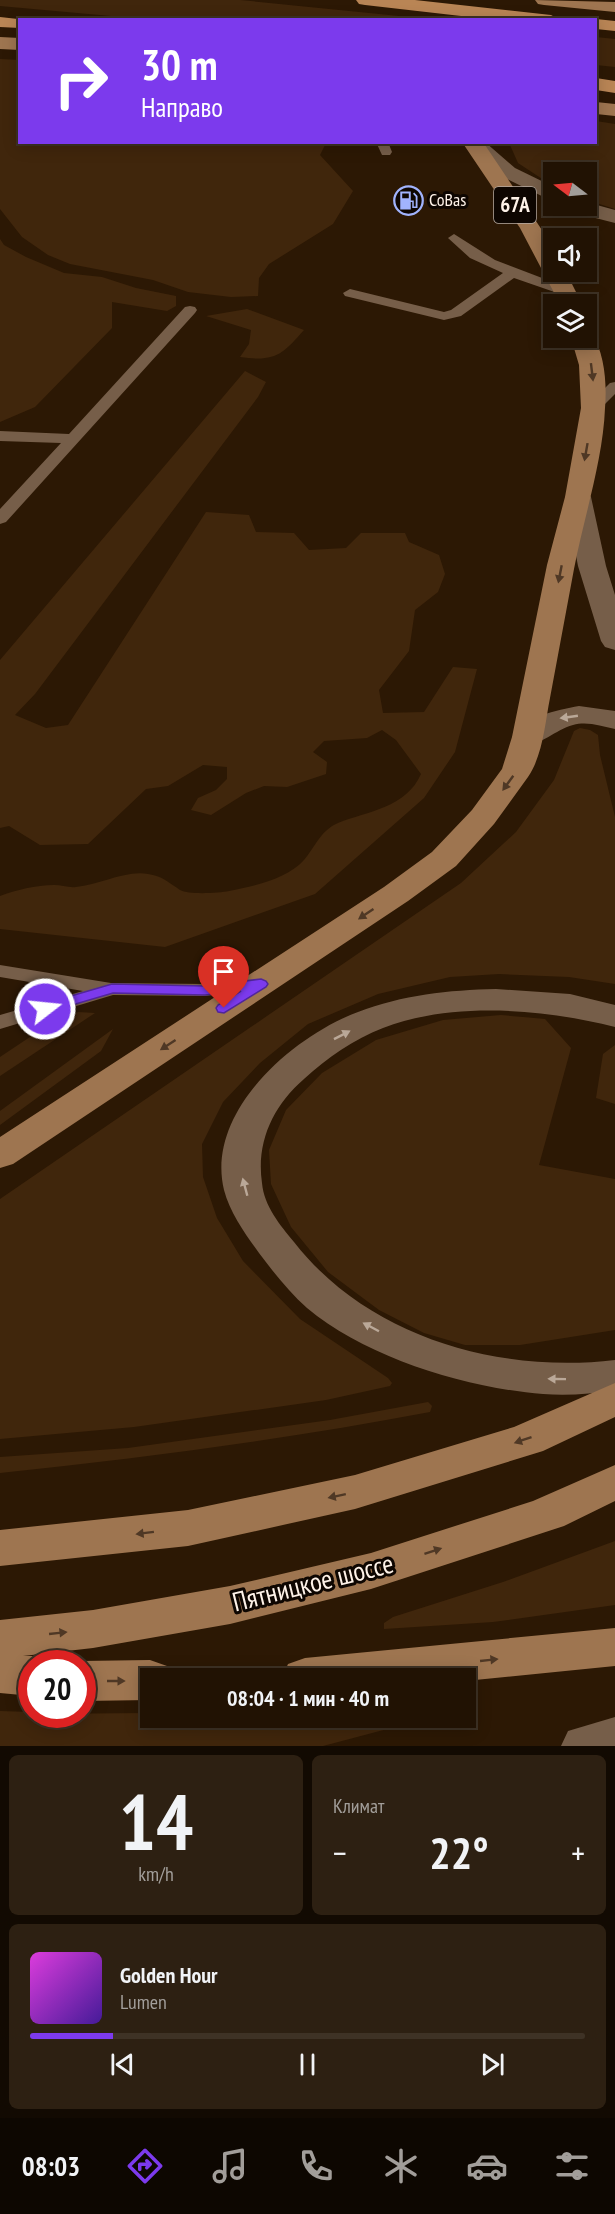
<!DOCTYPE html>
<html lang="ru">
<head>
<meta charset="utf-8">
<style>
	:root { --surface:#211203; --page:#2d2012; --text:#f1f3f6; --muted:#a29e9a; --line:#3e3225; --accent:#7c3aed }
	body { margin:0; font-family:"PT Sans Narrow",sans-serif; background:var(--page); color:var(--text); height:100vh; display:flex; flex-direction:column; font-size:22px; white-space:nowrap }
	* { box-sizing:border-box; margin:0 }
	p { font-size:20px; color:var(--muted) }
	.icon { flex:none; width:33px; height:33px; fill:none; stroke:currentColor; stroke-width:2; stroke-linecap:round; stroke-linejoin:round }
	.map { position:relative; height:1746px; overflow:hidden }
	.panel { display:flex; flex-direction:column; gap:9px; padding:9px; background:#120a02; flex:1 }
	.panel>* { flex:none }
	.top-card { position:absolute; left:18px; top:18px; width:579px; height:126px; border-radius:0px; box-shadow:0 3px 15px #0003,0 0 0 2px var(--line); background:#7c3aed; color:#fff; overflow:hidden }
	.needle { width:39px; rotate:286deg }
	.controls { position:absolute; left:543px; top:162px; display:grid; gap:12px }
	.controls a { display:grid; place-items:center; width:54px; height:54px; border-radius:0px; background:var(--surface); box-shadow:0 3px 15px #0003,0 0 0 2px var(--line); font-size:30px }
	.speed { position:absolute; left:18px; top:1650px; display:flex; gap:12px; font-size:30px; font-weight:700; text-align:center }
	.speed>* { display:grid; place-content:center; width:78px; height:78px; border-radius:50%; background:var(--surface); box-shadow:0 3px 15px #0003,0 0 0 2px var(--line); line-height:1 }
	.speed .limit { border:9px solid #d22; background:#fff; color:#111 }
	.pin { position:absolute; display:grid; place-items:center; width:51px; height:51px; color:#fff; margin:-62px -26px; border-radius:50% 50% 50% 0; rotate:-45deg; box-shadow:0 0 6px #0007 }
	.pin .icon { rotate:45deg }
	.me { position:absolute; width:66px; margin:-33px; rotate:74deg; stroke-linejoin:round; filter:drop-shadow(0 0 4px #0008) }
	.turn { display:flex; align-items:center; gap:21px; height:126px; padding:0 24px; font-size:27px }
	.turn .icon { width:78px; height:78px; stroke-width:2.5 }
	.turn b { display:block; font-size:42px; line-height:51px }
	.big { font-size:45px; font-weight:700; line-height:1.1 }
	.panel .tile { flex:1; display:flex; flex-direction:column; justify-content:center; gap:9px; min-width:0; padding:0 21px; border-radius:9px; background:var(--page) }
	.panel .dial { align-items:center; gap:0 }
	.dial b { font-size:78px; line-height:1 }
	.song { display:flex; align-items:center; gap:18px }
	.cover { width:72px; height:72px; border-radius:9px; background:linear-gradient(135deg,hsl(300 70% 55%),hsl(260 70% 35%)) }
	.played { height:6px; border-radius:3px; background:linear-gradient(90deg,var(--accent) 15%,var(--line) 15%) }
	.keys { display:flex; justify-content:space-around; direction:ltr }
	.heat { display:flex; justify-content:space-between; align-items:center; font-size:33px; direction:ltr }
	.panel .tiles { flex:1; display:grid; gap:9px; grid-template-columns:1fr 1fr }
	.tile:last-child { grid-column:span 2 }
	.trip { position:absolute; left:140px; top:1668px; width:336px; height:60px; border-radius:0px; background:var(--surface); box-shadow:0 3px 15px #0003,0 0 0 2px var(--line); font-weight:700; line-height:60px; text-align:center }
	.dock { display:flex; height:96px; justify-content:space-around; align-items:center; background:#0d0701; color:var(--muted) }
	.dock .icon { width:42px; height:42px }
	.dock .on { color:var(--accent) }
	.dock b { font-size:27px; color:var(--text) }
	.map>svg:first-child { display:block }
</style>
</head>
<body>
<div class="map">
<svg width="615" height="1746" viewBox="0 0 615 1746">
	<rect width="100%" height="100%" fill="#2c1804"/>
	<g fill="#40260c">
		<polygon points="0,0 240,0 429,19 155,20 0,6"/>
		<polygon points="596,37 615,39 615,67 596,65"/>
		<polygon points="0,59 19,60 20,142 326,143 320,155 353,191 333,224 269,264 259,278 258,296 231,297 188,292 153,280 70,264 48,255 22,237 0,209"/>
		<polygon points="596,121 615,124 615,209 587,200 586,172 554,172 553,186 518,163 510,145 509,143 596,142"/>
		<polygon points="0,239 4,245 26,257 64,273 102,277 136,288 176,296 176,306 167,311 112,302 112,328 35,407 0,422"/>
		<path d="M 247,309 L 304,330 C 282,355 275,362 240,357 L 249,344 L 251,330 L 206,316 Z"/>
		<path d="M 245,371 L 266,382 L 258,397 L 35,694 L 15,715 L 46,728 L 68,725 L 206,512 L 249,515 L 256,532 L 294,533 L 309,550 L 346,548 L 361,533 L 405,533 L 409,542 L 439,555 L 445,574 L 438,592 L 415,610 L 409,651 L 379,690 L 383,713 L 424,712 L 453,667 L 477,669 L 455,752 L 424,798 L 315,894 L 165,947 L 0,929 L 0,896 C 16,890 36,885 54,885 C 61,885 69,888 76,887 C 100,885 125,870 148,874 C 162,876 168,882 180,890 C 189,895 219,893 229,891 C 254,886 287,879 304,860 C 315,847 321,830 338,823 C 368,811 406,808 421,774 L 396,740 L 382,730 L 367,738 L 324,741 L 313,752 L 327,762 L 326,774 L 287,787 L 264,786 L 246,793 L 211,815 L 191,810 L 198,798 L 216,790 L 227,779 L 227,767 L 203,765 L 168,786 L 146,789 L 88,844 L 40,845 L 9,826 L 0,828 L 0,660 Z"/>
		<polygon points="580,728 590,730 598,735 600,755 615,817 615,984 569,977 499,974 450,977 378,994 308,1024 260,1063 223,1102 202,1144 203,1177 217,1218 243,1261 300,1319 388,1378 392,1383 390,1386 326,1400 134,1427 0,1439 0,1199 461,883 516,832 554,780 574,731"/>
		<polygon points="78,1012 95,1013 0,1076 0,1057 39,1031"/>
		<polygon points="501,1015 545,1019 571,1048 539,1165 615,1179 615,1330 520,1345 465,1345 424,1333 379,1310 328,1272 291,1227 271,1184 269,1150 286,1110 322,1073 376,1040 443,1020"/>
		<polygon points="113,1029 101,1051 0,1125 0,1111"/>
		<polygon points="615,1045 615,1104 596,1098 603,1054"/>
		<path d="M 428,1402 L 432,1406 L 430,1412 C 287,1439 144,1458 0,1473 L 0,1457 L 128,1448 L 330,1420 Z"/>
		<polygon points="615,1541 615,1605 493,1622 384,1629 384,1623 393,1617 503,1582"/>
		<polygon points="0,1711 31,1712 32,1714 150,1713 150,1718 386,1718 391,1728 323,1746 0,1746"/>
	</g>
	<g fill="none" stroke-linecap="round" stroke-linejoin="round">
		<g fill="#765e49" fill-rule="evenodd">
			<polygon points="376,142 388,142 392,152 390,155 382,155"/>
			<polygon points="454,234 495,260 571,289 573,292 566,296 514,278 461,316 444,320 345,296 343,293 350,289 444,312 451,310 503,273 470,258 448,238"/>
			<polygon points="190,306 195,307 197,310 195,313 6,522 0,524 0,509 61,443 0,441 0,431 69,434 185,307"/>
			<polygon points="615,382 615,394 598,411 588,411 586,408 588,405 610,383"/>
			<polygon points="0,965 111,983 205,984 255,978 262,979 265,984 262,989 255,990 205,996 113,995 0,1029 0,1015 83,991 0,977"/>
		</g>
		<g fill="#765e49" fill-rule="evenodd">
			<polygon points="463,142 485,142 515,168 554,187 554,202 501,176 466,147"/>
			<polygon points="586,202 615,210 615,223 568,211 565,206 586,206"/>
			<polygon points="578,489 587,491 591,497 606,566 615,595 615,650 605,647 601,641 578,566 565,497 569,491"/>
			<path d="M 579,706 L 615,711 L 615,729 C 601,726 587,721 573,725 C 552,731 539,749 516,744 L 512,737 C 525,717 556,710 579,706 Z"/>
			<path d="M 496,989 L 570,994 L 615,1005 L 615,1027 C 544,1009 453,1001 383,1028 C 354,1039 327,1058 304,1079 C 273,1106 256,1142 262,1183 C 264,1206 280,1225 294,1242 C 368,1337 499,1374 615,1360 L 615,1390 C 591,1394 567,1396 543,1394 C 466,1388 367,1358 307,1308 C 289,1292 274,1273 259,1253 C 246,1235 230,1213 224,1190 C 205,1112 293,1036 358,1012 C 402,995 449,990 496,989 Z"/>
			<polygon points="615,1717 615,1746 561,1746 568,1731"/>
		</g>
		<g fill="#9e7550" fill-rule="evenodd">
			<polygon points="535,0 615,2 615,12 544,5 538,4"/>
			<polygon points="0,37 20,38 20,50 0,49"/>
			<polygon points="596,102 615,104 615,116 596,114"/>
			<polygon points="462,142 483,142 554,248 554,272 566,272 582,304 560,304 520,228"/>
			<path d="M 586,332 L 591,333 C 605,352 607,385 605,408 C 603,460 584,517 574,569 C 566,612 558,655 550,698 C 545,723 543,755 528,777 L 494,824 L 456,866 L 408,901 L 13,1164 L 0,1168 L 0,1137 L 384,887 L 432,852 L 472,810 L 502,769 L 512,737 L 547,565 L 565,497 L 581,408 L 579,365 L 571,338 L 586,338 Z"/>
			<polygon points="615,1383 615,1417 543,1451 355,1509 188,1546 0,1566 0,1530 188,1510 355,1475 514,1427"/>
			<polygon points="615,1465 615,1501 564,1526 371,1589 230,1624 93,1648 23,1656 32,1656 49,1664 32,1664 32,1696 0,1693 0,1620 93,1610 230,1586 371,1553 533,1501"/>
			<polygon points="615,1628 615,1666 465,1681 465,1678 282,1678 288,1664 305,1658"/>
			<polygon points="150,1660 167,1666 173,1678 150,1678 150,1700 82,1701 82,1664 76,1664 82,1661"/>
		</g>
		<g fill="#b98555" fill-rule="evenodd">
			<polygon points="356,0 415,0 551,15 560,20 496,20 365,5 359,4"/>
			<polygon points="0,17 27,20 20,20 20,28 0,27"/>
			<polygon points="596,19 615,21 615,31 596,29 596,20 592,20"/>
			<polygon points="596,78 615,81 615,93 596,90"/>
		</g>
	</g>
	<defs><path id="oneway-solid" d="M-6-.8H1V-3.2L6.5 0L1 3.2V.8H-6Z" transform="scale(1.5)"/></defs>
	<g fill="#4f3825">
		<use href="#oneway-solid" transform="translate(592 372) rotate(83)"/>
		<use href="#oneway-solid" transform="translate(586 452) rotate(100)"/>
		<use href="#oneway-solid" transform="translate(560 574) rotate(101)"/>
		<use href="#oneway-solid" transform="translate(508 783) rotate(126)"/>
		<use href="#oneway-solid" transform="translate(366 914) rotate(146)"/>
		<use href="#oneway-solid" transform="translate(168 1045) rotate(147)"/>
		<use href="#oneway-solid" transform="translate(523 1440) rotate(161)"/>
		<use href="#oneway-solid" transform="translate(337 1496) rotate(168)"/>
		<use href="#oneway-solid" transform="translate(145 1533) rotate(173)"/>
		<use href="#oneway-solid" transform="translate(433 1551) rotate(-18)"/>
		<use href="#oneway-solid" transform="translate(58 1633) rotate(-6)"/>
		<use href="#oneway-solid" transform="translate(489 1660) rotate(-6)"/>
		<use href="#oneway-solid" transform="translate(116 1681)"/>
	</g>
	<g fill="#baa898">
		<use href="#oneway-solid" transform="translate(569 717) rotate(172)"/>
		<use href="#oneway-solid" transform="translate(342 1035) rotate(-27)"/>
		<use href="#oneway-solid" transform="translate(245 1187) rotate(-105)"/>
		<use href="#oneway-solid" transform="translate(371 1327) rotate(-152)"/>
		<use href="#oneway-solid" transform="translate(557 1379) rotate(-179)"/>
	</g>
	<polygon fill="#7c3aed" stroke="#51269a" stroke-width="1.5" points="261,979 266,981 268,984 266,987 224,1013 218,1012 216,1008 218,1005 241,991 205,995 113,993 45,1013 38,1009 40,1005 112,984 205,986"/>
	<defs>
		<symbol id="fuel-ring" viewBox="-11 -11 22 22"><circle r="9.5" fill="#0e0601" stroke="#a1b3fd" stroke-width="1.5"/><path d="M-5.5-6h7V0h2V4h1.3V-2.5L3-4.5l.8-.8L6-3V5H2.5V1h-1V6h-7ZM-4.2-4.7v3.2H.2V-4.7Z" fill="#a1b3fd"/></symbol>
	</defs>
	<g fill-rule="evenodd">
		<use href="#fuel-ring" x="392" y="184" width="33" height="33"/>
	</g>
	<g text-anchor="middle" stroke-width="6" stroke-linejoin="round" paint-order="stroke">
		<g font-size="18" fill="#fef2e8" stroke="#0e0601" text-anchor="start">
			<text x="429" y="206">CoBas</text>
		</g>
		<rect fill="#0e0601" stroke="#b6aba3" stroke-width="1.5" x="494" y="187" width="42" height="36" rx="4.5"/>
		<g font-size="21" font-weight="bold" fill="#fef2e8">
			<text x="515" y="212">67A</text>
		</g>
		<g font-size="27" fill="#fef2e8" stroke="#0e0601">
			<text transform="translate(313 1583) rotate(-14)" y="9">Пятницкое шоссе</text>
		</g>
	</g>
</svg>
<div class="controls">
<a><svg class="needle" viewBox="-14 -14 28 28"><path d="M0-13l5 13h-10z" fill="#e53935"/><path d="M0 13l5-13h-10z" fill="#a29e9a"/></svg></a>
<a><svg class="icon" aria-label="sound" viewBox="0 0 24 24"><path d="M4 9h4l5-4v14l-5-4H4zM17 9q2 3 0 6"/></svg></a>
<a><svg class="icon" aria-label="layers" viewBox="0 0 24 24"><path d="M12 4l9 5-9 5-9-5zM3 14l9 5 9-5"/></svg></a>
</div>
<div class="speed"><div class="limit">20</div></div>
<div class="pin" style="left:224px;top:1008px;background:#d93025"><svg class="icon" aria-label="arrive" viewBox="0 0 24 24"><path d="M6 21V4h12l-3 4 3 4H6"/></svg></div>
<svg class="me" style="left:45px;top:1009px" viewBox="-20 -20 40 40"><circle r="17" fill="#7c3aed" stroke="#fff" stroke-width="3"/><path d="M0-11L8 9 0 5-8 9z" fill="#fff"/></svg>
<div class="trip">08:04 · 1 мин · 40 m</div>
<div class="top-card">
<div class="turn"><svg class="icon" aria-label="right" viewBox="0 0 24 24"><path d="M7 20v-9h11M14 6l5 5-5 5"/></svg><div><b>30 m</b>Направо</div></div>
</div>
</div>
<section class="panel">
<div class="tiles">
<div class="tile dial"><b>14</b><p>km/h</p></div>
<div class="tile"><p>Климат</p>
<div class="heat"><a>−</a><b class="big">22°</b><a>+</a></div>
</div>
<div class="tile">
<div class="song"><i class="cover"></i><div><b>Golden Hour</b><p>Lumen</p></div></div>
<div class="played"></div>
<div class="keys"><svg class="icon" aria-label="previous" viewBox="0 0 24 24"><path d="M18 5L8 12l10 7zM5 5v14"/></svg><svg class="icon" aria-label="pause" viewBox="0 0 24 24"><path d="M8 5v14M16 5v14"/></svg><svg class="icon" aria-label="next" viewBox="0 0 24 24"><path d="M6 5l10 7-10 7zM19 5v14"/></svg></div>
</div>
</div>
</section>
<nav class="dock">
<b>08:03</b>
<svg class="icon on" aria-label="directions" viewBox="0 0 24 24"><path d="M12 3l9 9-9 9-9-9zM9 14v-3h6M13 9l2 2-2 2"/></svg>
<svg class="icon" aria-label="music" viewBox="0 0 24 24"><path d="M9 18V5l10-2v13"/><circle cx="6" cy="18" r="3"/><circle cx="16" cy="16" r="3"/></svg>
<svg class="icon" aria-label="phone" viewBox="0 0 24 24"><path d="M5 4h4l2 5-3 2q2 4 5 5l2-3 5 2v4C11 20 4 13 5 4z"/></svg>
<svg class="icon" aria-label="climate" viewBox="0 0 24 24"><path d="M12 3v18M4 7l16 10M4 17L20 7"/></svg>
<svg class="icon" aria-label="car" viewBox="0 0 24 24"><path d="M5 17H2v-5l4-1 3-4h7l3 4 3 1v5h-3M9 17h6M6 11h13"/><circle cx="7" cy="17" r="2"/><circle cx="17" cy="17" r="2"/></svg>
<svg class="icon" aria-label="filters" viewBox="0 0 24 24"><path d="M4 7h16M4 17h16"/><circle cx="9" cy="7" r="2"/><circle cx="15" cy="17" r="2"/></svg>
</nav>
</body>
</html>
